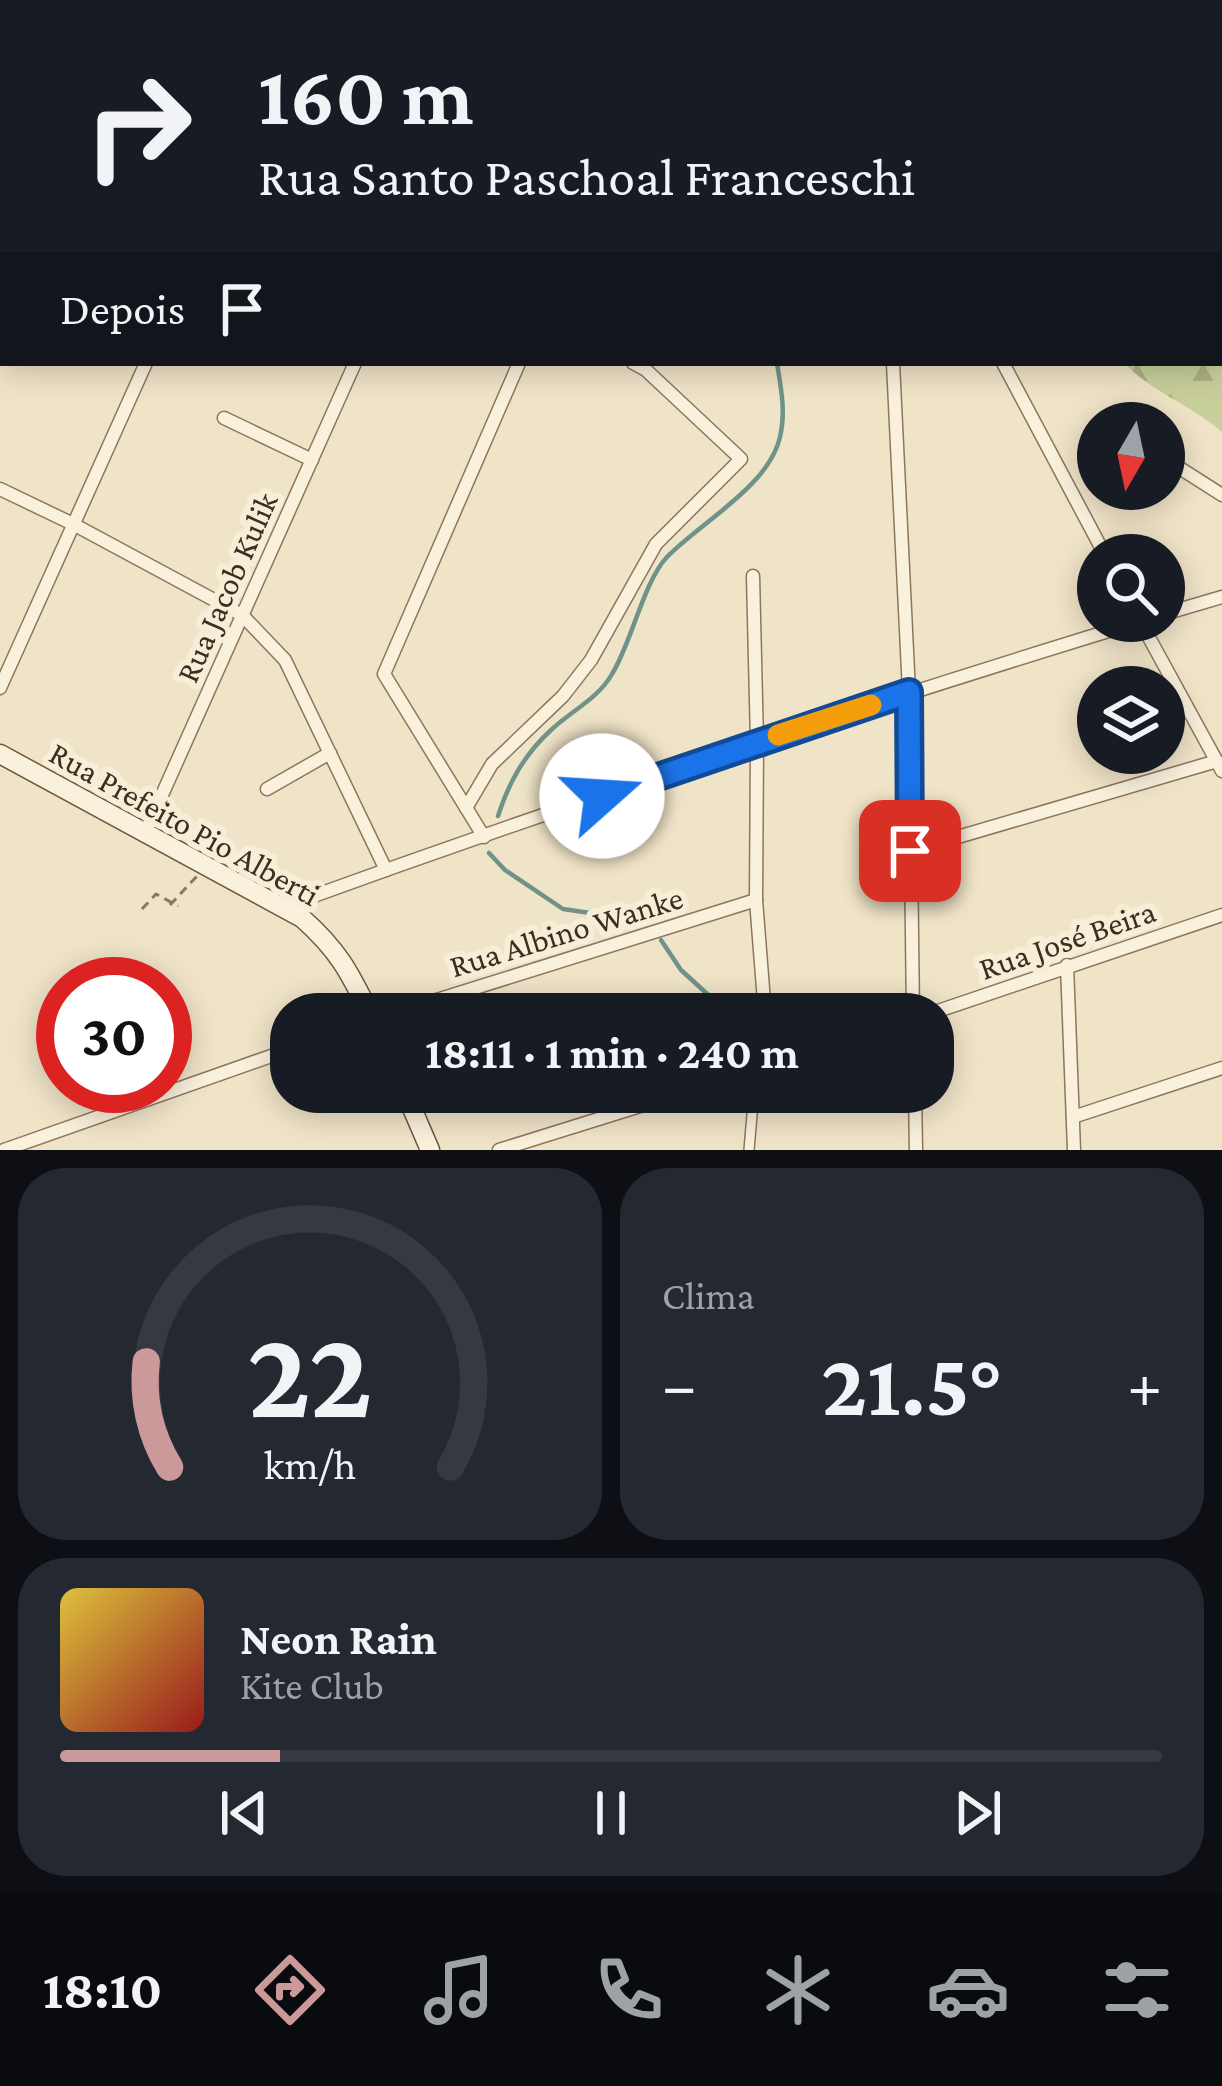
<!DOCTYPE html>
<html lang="pt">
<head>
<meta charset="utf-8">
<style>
	:root { --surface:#171b24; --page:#242831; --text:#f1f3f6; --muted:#9ea1a6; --line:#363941; --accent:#cc999b }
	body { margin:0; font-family:"Crimson Pro",serif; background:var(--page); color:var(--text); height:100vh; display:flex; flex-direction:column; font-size:45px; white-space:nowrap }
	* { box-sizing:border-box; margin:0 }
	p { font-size:39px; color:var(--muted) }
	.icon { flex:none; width:66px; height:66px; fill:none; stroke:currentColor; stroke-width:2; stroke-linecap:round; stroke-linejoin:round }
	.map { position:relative; height:1150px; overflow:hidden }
	.panel { display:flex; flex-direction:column; gap:18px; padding:18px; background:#0d0f14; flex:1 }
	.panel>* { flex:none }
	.guide { position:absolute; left:0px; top:0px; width:1224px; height:366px; box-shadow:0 6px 30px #0003; background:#171b24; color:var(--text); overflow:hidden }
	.needle { width:78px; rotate:189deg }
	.tools { position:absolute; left:1077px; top:402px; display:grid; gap:24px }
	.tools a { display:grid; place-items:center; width:108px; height:108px; border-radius:50%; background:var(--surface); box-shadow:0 6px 30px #0003; font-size:60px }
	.speed { position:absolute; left:36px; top:957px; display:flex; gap:24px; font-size:60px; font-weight:700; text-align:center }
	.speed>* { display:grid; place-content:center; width:156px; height:156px; border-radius:50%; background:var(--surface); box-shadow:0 6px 30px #0003; line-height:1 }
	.speed .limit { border:18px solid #d22; background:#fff; color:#111 }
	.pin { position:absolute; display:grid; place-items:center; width:102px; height:102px; color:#fff; margin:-51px; border-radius:24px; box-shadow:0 6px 18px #0006 }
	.me { position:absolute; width:132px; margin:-66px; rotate:71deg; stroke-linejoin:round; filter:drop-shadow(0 0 9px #0008) }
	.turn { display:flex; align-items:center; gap:42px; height:252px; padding:0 60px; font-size:54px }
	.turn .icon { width:156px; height:156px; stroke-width:2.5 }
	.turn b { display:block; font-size:84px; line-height:102px }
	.then { display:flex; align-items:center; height:114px; padding:0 60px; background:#0003; gap:24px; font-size:45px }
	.big { font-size:90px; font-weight:700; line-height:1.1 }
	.panel .card { flex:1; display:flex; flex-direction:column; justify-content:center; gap:18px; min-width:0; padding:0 42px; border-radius:48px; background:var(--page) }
	.panel .dial { align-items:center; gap:0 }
	.dial svg { height:312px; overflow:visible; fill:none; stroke:var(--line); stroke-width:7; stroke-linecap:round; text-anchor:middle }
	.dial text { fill:var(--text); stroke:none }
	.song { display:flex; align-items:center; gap:36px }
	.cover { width:144px; height:144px; border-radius:18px; background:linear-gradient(135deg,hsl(50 70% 55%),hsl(0 70% 35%)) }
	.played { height:12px; border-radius:6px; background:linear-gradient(90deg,var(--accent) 20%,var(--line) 20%) }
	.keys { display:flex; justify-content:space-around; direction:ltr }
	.heat { display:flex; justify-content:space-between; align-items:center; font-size:66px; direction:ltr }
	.panel .tiles { flex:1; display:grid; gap:18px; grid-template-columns:1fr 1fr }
	.card:last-child { grid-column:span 2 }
	.trip { position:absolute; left:270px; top:993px; width:684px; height:120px; border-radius:48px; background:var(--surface); box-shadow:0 6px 30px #0003; font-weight:700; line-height:120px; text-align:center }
	.menu { display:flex; height:192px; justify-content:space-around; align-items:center; background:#090b0e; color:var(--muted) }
	.menu .icon { width:84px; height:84px }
	.menu .current { color:var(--accent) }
	.menu b { font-size:54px; color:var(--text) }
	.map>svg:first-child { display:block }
</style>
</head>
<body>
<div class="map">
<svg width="1222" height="1150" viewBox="0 0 1222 1150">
	<defs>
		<pattern id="forest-firs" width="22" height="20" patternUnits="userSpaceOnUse" patternTransform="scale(3)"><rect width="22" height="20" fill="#c9cf9b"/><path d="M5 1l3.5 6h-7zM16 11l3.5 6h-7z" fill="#aeb285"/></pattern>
	</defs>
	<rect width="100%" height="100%" fill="#f0e4c8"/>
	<g fill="url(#forest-firs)">
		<polygon points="346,0 765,0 767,3 337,3"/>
		<path d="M 1221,284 L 1222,285 L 1222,432 C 1191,405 1152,392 1124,363 L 1221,363 Z"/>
	</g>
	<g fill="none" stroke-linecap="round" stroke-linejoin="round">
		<g stroke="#6f938a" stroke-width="4.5">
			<path d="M 498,816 C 509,782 524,755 551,730 C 571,711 598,699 612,674 C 631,644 644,581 667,557 C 701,522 769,486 780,437 C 786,412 781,388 777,363"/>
			<polyline points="489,853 505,870 563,909 617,917"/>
			<polyline points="661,940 681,970 716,1002"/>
		</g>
		<defs>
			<polyline id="pedestrian" points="749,1150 754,1092"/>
			<g id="minor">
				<polyline points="604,0 621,3"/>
				<polyline points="1200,3 1201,0"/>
				<polyline points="1221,63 1222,63"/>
				<polyline points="893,363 909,692 913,1014"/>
				<polyline points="1003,363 1105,555"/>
				<polyline points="224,418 312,460"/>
				<polyline points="1164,458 1222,495"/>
				<polyline points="0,489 73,524 242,615 285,660 386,870"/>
				<polyline points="753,576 757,742 756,900 765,1014"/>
				<polyline points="1164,614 1222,597"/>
				<polyline points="1140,621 1222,771"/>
				<polyline points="0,688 146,363"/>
				<polyline points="267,789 330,753"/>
				<polyline points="466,808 492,764 563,696 591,660 656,544 741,459 646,370 633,363"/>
				<polyline points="145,833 355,363"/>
				<polyline points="484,837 384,674 519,363"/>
				<polyline points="910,851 1217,761"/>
				<path d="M 283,907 C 566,804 853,709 1141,621"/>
				<polyline points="1067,965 1074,1150"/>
				<polyline points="392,1014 756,900"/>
				<polyline points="929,1014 1222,915"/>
				<polyline points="915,1092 916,1150"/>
				<polyline points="1073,1117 1222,1068"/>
				<polyline points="4,1150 291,1049"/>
				<polyline points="499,1150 685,1092"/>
			</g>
			<g id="secondary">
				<polyline points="268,3 275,0"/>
				<polyline points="0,114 3,113"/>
				<path d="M 0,754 L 302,918 C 338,950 349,971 370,1014"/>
				<polyline points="405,1092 430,1150"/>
			</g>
		</defs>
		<use href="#pedestrian" stroke="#8d765c" stroke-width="12"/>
		<use href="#minor" stroke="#8d765c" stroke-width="15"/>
		<use href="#secondary" stroke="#6f573f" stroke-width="21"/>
		<g stroke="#8d765c" stroke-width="3" stroke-dasharray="9 6" stroke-linecap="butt">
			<polyline points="170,905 197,876"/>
			<polyline points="142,909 156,894 178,906"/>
		</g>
		<use href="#pedestrian" stroke="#faf1dc" stroke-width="9"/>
		<use href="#minor" stroke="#faf1dc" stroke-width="12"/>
		<use href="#secondary" stroke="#faf1dc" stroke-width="18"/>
	</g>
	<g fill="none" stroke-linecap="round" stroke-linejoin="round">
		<defs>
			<polyline id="route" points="602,796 909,692 910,851"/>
		</defs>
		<use href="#route" stroke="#114b97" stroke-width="30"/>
		<use href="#route" stroke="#1a73e8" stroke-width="21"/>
		<polyline stroke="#f59e0b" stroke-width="21" points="778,735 871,705"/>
	</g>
	<g text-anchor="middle" stroke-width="12" stroke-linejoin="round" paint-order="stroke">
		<g font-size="33" fill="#3d2e20" stroke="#f7eed8">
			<text transform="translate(226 587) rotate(-66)" y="12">Rua Jacob Kulik</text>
			<text transform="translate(185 823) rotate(29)" y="12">Rua Prefeito Pio Alberti</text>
			<text transform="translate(566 931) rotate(-17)" y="12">Rua Albino Wanke</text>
			<text transform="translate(1067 939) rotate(-19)" y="12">Rua José Beira</text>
		</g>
	</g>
</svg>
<div class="tools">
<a><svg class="needle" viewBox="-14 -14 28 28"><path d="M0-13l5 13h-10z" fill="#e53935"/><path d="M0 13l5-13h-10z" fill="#9ea1a6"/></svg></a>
<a><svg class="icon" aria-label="search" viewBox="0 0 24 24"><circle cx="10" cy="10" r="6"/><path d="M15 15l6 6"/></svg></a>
<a><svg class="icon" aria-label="layers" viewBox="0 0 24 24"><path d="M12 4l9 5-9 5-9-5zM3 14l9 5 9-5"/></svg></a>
</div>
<div class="speed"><div class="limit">30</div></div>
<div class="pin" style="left:910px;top:851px;background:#d93025"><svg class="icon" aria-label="arrive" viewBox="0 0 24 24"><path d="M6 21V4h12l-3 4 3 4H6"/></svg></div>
<svg class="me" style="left:602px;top:796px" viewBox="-20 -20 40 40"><circle r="19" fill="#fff"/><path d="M0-13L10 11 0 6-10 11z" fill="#1a73e8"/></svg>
<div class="trip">18:11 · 1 min · 240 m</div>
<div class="guide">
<div class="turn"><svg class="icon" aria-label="right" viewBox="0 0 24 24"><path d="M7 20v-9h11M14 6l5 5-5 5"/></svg><div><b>160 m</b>Rua Santo Paschoal Franceschi</div></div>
<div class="then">Depois<svg class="icon" aria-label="arrive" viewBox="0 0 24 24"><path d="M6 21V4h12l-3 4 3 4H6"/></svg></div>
</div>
</div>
<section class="panel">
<div class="tiles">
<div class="card dial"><svg viewBox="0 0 100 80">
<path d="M14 69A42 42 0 1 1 86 69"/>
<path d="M14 69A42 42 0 0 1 8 42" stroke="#cc999b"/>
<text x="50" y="56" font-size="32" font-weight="700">22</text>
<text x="50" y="72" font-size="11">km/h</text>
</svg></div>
<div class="card"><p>Clima</p>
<div class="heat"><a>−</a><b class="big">21.5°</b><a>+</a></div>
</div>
<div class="card">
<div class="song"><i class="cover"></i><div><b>Neon Rain</b><p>Kite Club</p></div></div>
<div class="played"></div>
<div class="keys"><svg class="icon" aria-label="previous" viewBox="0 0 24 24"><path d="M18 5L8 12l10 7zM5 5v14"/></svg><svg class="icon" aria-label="pause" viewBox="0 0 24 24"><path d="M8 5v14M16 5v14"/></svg><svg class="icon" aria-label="next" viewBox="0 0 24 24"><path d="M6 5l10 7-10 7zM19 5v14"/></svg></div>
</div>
</div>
</section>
<nav class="menu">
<b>18:10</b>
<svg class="icon current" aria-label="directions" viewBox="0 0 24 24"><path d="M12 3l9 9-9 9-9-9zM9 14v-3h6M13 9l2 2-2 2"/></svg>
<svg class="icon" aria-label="music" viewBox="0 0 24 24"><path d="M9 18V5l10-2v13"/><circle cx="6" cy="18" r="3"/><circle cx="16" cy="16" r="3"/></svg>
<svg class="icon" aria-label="phone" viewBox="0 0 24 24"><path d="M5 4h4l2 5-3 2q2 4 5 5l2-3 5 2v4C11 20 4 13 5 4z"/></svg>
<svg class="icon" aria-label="climate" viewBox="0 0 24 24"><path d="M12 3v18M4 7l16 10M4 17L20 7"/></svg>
<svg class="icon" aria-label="car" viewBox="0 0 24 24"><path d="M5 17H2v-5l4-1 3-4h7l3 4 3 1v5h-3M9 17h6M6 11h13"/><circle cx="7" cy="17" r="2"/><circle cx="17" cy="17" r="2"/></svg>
<svg class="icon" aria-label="filters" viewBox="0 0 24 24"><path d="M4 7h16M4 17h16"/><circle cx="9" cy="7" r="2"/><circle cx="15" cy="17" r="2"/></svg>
</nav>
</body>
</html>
